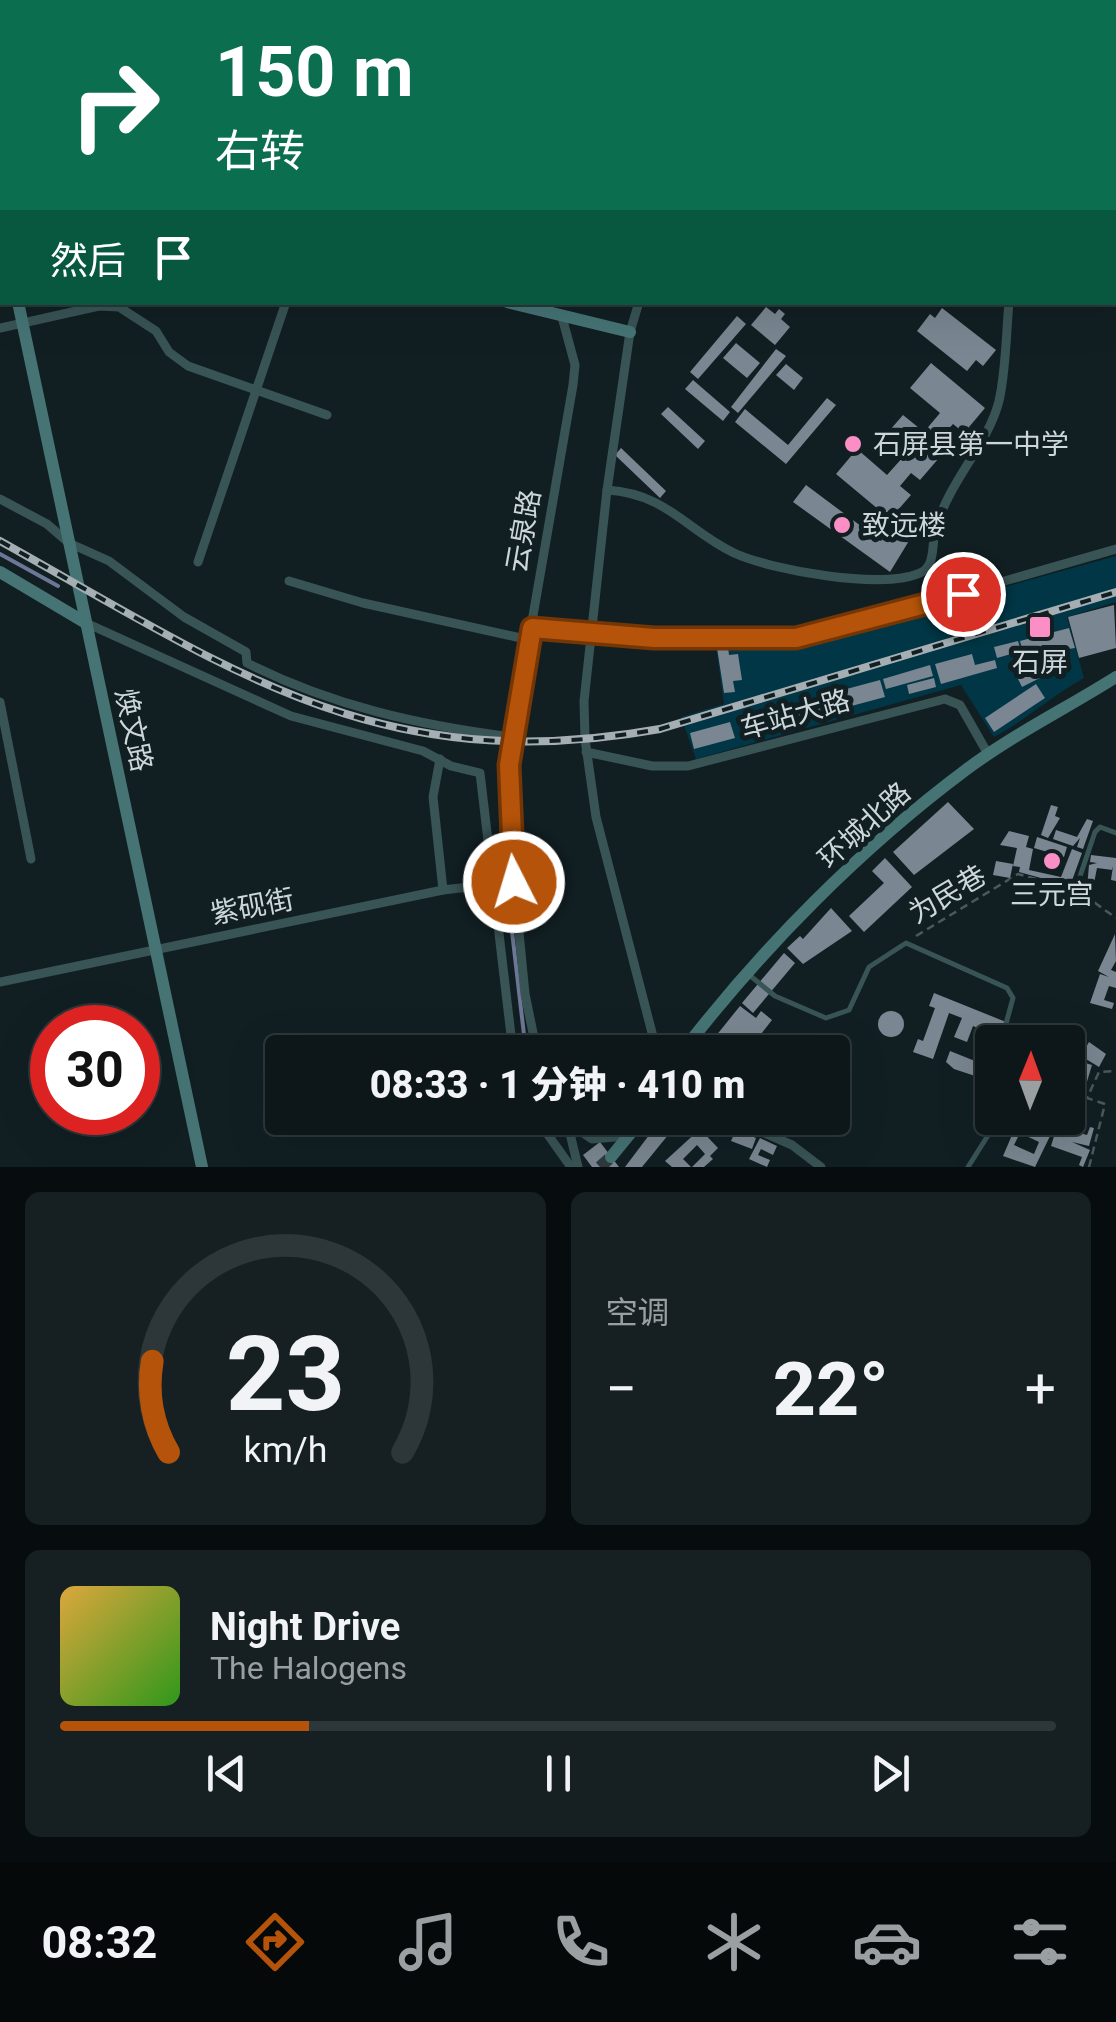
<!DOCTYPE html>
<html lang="zh">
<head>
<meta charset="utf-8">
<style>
	:root { --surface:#0d171a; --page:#162023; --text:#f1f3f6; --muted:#9a9fa2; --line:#2d3639; --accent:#b45309 }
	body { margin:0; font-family:Roboto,"Noto Sans SC",sans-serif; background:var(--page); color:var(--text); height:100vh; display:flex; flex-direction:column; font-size:38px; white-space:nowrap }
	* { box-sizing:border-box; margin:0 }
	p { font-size:32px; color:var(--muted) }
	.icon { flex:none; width:55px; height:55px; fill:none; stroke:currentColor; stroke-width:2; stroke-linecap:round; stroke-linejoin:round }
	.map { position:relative; height:1167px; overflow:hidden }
	.details { display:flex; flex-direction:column; gap:25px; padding:25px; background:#070d0e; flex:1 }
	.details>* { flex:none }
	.top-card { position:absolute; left:0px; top:0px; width:1118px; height:305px; box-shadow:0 10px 40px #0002,0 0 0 2px var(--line); background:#0b6e4f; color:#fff; overflow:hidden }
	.needle { width:65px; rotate:1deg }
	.buttons { position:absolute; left:975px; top:1025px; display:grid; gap:20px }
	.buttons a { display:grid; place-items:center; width:110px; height:110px; border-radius:10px; background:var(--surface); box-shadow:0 10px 40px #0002,0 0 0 2px var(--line); font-size:50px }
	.speed { position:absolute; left:30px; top:1005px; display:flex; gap:20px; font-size:50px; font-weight:700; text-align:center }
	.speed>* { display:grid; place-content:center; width:130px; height:130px; border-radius:50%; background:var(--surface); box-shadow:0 10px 40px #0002,0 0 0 2px var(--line); line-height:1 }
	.speed .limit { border:15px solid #d22; background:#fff; color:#111 }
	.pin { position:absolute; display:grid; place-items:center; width:85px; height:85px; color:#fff; margin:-42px; border:5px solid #fff; border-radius:50%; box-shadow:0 2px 10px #0007 }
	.me { position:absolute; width:110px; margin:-55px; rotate:355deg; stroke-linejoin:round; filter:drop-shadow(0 0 8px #0008) }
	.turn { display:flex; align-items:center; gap:35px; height:210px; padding:0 50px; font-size:45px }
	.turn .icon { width:130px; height:130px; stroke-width:2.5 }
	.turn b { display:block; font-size:70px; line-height:85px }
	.then { display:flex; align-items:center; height:95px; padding:0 50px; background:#0003; gap:20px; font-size:38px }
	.big { font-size:75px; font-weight:800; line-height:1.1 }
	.details .tile { flex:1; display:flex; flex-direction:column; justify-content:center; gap:15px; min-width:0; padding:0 35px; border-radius:15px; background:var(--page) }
	.details .dial { align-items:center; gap:0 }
	.dial svg { height:260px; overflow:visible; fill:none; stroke:var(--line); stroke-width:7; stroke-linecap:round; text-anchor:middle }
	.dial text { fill:var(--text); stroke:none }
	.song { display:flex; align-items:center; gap:30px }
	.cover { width:120px; height:120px; border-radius:15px; background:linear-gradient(135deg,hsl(40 70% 55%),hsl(110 70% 35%)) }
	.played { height:10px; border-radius:5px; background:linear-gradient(90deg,var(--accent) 25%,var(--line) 25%) }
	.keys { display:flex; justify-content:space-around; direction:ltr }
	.heat { display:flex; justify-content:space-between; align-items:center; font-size:55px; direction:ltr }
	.details .tiles { flex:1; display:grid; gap:25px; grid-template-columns:1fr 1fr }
	.tile:last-child { grid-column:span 2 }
	.trip { position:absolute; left:265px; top:1035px; width:585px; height:100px; border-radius:10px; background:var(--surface); box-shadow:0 10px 40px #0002,0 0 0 2px var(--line); font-weight:800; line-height:100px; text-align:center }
	.tab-bar { display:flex; height:160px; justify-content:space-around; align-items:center; background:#05090a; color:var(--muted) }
	.tab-bar .icon { width:70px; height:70px }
	.tab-bar .selected { color:var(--accent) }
	.tab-bar b { font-size:45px; color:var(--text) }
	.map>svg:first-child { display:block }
</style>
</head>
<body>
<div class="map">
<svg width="1116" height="1167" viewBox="0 0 1116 1167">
	<rect width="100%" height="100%" fill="#111f23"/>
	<path fill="#003645" d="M 1116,556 L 1116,602 L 1067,617 L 1084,678 C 1052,696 1027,719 994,737 L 961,685 L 696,759 L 681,717 L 724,704 L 714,633 L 825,637 Z"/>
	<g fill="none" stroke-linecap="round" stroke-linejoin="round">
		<g stroke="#6c7696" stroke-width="4">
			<polyline points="0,554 58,586"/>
			<polyline points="501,823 505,873"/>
			<polyline points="508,897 526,1052"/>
			<polyline points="553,1118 557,1125"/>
		</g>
	</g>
	<g fill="#7a8691" fill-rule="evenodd">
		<polygon points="766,307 775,314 779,309 785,314 781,319 790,327 775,345 751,325"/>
		<polygon points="942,308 996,350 983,366 976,360 967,371 917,331 930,314 935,318"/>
		<polygon points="737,316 746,324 698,379 690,372"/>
		<polygon points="736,343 760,363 747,378 723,358"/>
		<polygon points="776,349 786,356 738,413 731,407"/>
		<polygon points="931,363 985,408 964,433 953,424 942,436 951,444 920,480 911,473 900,486 911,495 890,519 836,474 857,449 887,475 904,456 883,438 903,415 924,432 940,413 910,388"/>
		<polygon points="786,364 803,378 794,390 776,375"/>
		<polygon points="693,380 730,412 723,421 685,389"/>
		<polygon points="827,398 836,405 786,464 735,422 745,409 788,445"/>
		<polygon points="668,407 705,441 698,449 661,414"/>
		<polygon points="621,448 666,491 660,498 615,455"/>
		<polygon points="806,485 881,541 898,519 915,531 890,572 793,502"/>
		<polygon points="1114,605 1116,648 1079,658 1068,617"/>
		<polygon points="1069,628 1075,648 1024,656 1020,641"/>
		<polygon points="1018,641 1021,651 997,658 994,647"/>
		<polygon points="728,647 729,655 738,654 742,680 733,681 735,692 724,693 717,648"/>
		<polygon points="972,654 975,665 995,660 997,668 941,684 935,664"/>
		<polygon points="930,665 933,676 886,689 883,679"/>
		<polygon points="1034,666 1040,678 1022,687 1016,675"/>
		<polygon points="934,678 936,687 909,694 907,685"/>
		<polygon points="880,680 885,697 844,708 839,691"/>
		<polygon points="1036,684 1045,698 994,732 985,718"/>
		<polygon points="836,692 841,709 801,721 796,704"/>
		<polygon points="730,722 735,738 694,749 690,733"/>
		<polygon points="948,802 974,829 914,875 893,852"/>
		<polygon points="1051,805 1058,807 1055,816 1060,818 1048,838 1041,835"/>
		<polygon points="1087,819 1093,821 1083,849 1077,847 1080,838 1073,846 1053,839 1056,830 1077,837"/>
		<polygon points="1009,831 1029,836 1026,847 1033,849 1029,870 1061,877 1072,849 1082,853 1070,886 1019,872 1020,867 1013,866 1017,848 1000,845"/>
		<polygon points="1037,837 1067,847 1064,857 1034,848"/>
		<polygon points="1091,855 1116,858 1116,881 1111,880 1113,866 1113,870 1097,868 1093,888 1087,888 1089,865 1097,863 1090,862"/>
		<polygon points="885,858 912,887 864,932 849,916 884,883 872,871"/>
		<polygon points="996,861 1013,864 1010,878 993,875"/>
		<polygon points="831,908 852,931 803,964 787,948 800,936 803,939"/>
		<polygon points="1115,934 1116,961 1111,970 1116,972 1116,988 1109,986 1104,1000 1114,1003 1112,1009 1090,1003 1100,974 1109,977 1098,971"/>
		<polygon points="784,953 795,963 753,1013 742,1003"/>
		<polygon points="934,993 1006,1022 997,1042 992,1042 992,1052 983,1048 989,1033 973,1026 967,1042 954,1037 962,1018 949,1013 933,1059 913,1052 918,1039 923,1041 935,1008 929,1006"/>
		<polygon points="740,1006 756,1018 761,1011 772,1020 747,1052 703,1052"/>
		<circle cx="891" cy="1024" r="13"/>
		<polygon points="1089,1042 1106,1054 1099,1067 1081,1056"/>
		<polygon points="950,1051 990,1067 992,1060 990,1081 954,1069 946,1062"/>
		<polygon points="1072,1059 1092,1065 1083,1095 1068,1090"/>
		<polygon points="662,1118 682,1118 642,1167 625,1167"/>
		<path d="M 1027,1119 L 1051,1134 L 1035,1167 L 1003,1156 L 1018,1121 L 1025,1124 ZM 1020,1133 L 1039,1142 L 1034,1154 L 1014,1145 Z"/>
		<polygon points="1059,1120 1067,1123 1063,1139 1066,1129 1074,1131 1076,1123 1082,1125 1080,1133 1087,1135 1090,1127 1094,1128 1089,1146 1072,1142 1090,1150 1083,1167 1079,1165 1082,1157 1051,1146"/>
		<polygon points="700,1129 718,1148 710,1156 713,1159 704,1167 692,1167 705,1154 697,1145 683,1159 691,1167 672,1167 665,1161"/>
		<polygon points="736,1130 756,1138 752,1149 731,1141"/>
		<polygon points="760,1138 777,1146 773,1155 761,1149 758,1155 770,1160 767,1167 749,1159"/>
		<polygon points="600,1142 619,1167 592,1167 583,1155"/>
	</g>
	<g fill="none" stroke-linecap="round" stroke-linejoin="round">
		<polyline stroke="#2d3a3e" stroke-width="12" stroke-dasharray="12 6" stroke-linecap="butt" points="600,1167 611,1157"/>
		<g stroke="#4c585c" stroke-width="2.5" stroke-dasharray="8 5" stroke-linecap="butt">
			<polyline points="1084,895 1116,918"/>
			<polyline points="916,936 1018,874 1068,888"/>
			<polyline points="1089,1167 1105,1104 1087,1098 1099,1072 1116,1071"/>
		</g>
		<g stroke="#395455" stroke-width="5">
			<polyline points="1075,891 1095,832 1100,827 1116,833"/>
			<polyline points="748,974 775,996 826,1018 849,1010 869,967 906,943 1007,988 1013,998 1001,1042"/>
			<polyline points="968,1167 999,1118"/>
		</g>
		<g stroke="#395455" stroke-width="9">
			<polyline points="431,0 431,2"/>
			<polyline points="670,0 670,2"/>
			<polyline points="138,2 138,0"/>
			<polyline points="860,2 861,0"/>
			<polyline points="1070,2 1071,0"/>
			<polyline points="1115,72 1116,72"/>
			<polyline points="1115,282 1116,283"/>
			<polyline points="639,302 630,332 607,490 584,701 585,739 596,817 657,1052"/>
			<polyline points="0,328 99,306 119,307 156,331 169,352 188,366 327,415"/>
			<path d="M 607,490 C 667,494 685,529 734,553 C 771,570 885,591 922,572 C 935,565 932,544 935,531 C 949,480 988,445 999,401 C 1006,370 1006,335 1009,302"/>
			<path d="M 0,499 L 47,524 L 69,543 L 109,561 L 184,617 L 246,652 L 247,663 C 333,706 418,725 512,737"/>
			<polyline points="198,562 286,302"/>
			<polyline points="289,581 363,603 530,640"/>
			<polyline points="86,623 291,716 423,751 451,766 480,773 513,1052"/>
			<polyline points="531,628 654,638 820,634 1116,549"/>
			<polyline points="0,702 31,859"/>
			<polyline points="586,752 652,766 688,766 945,699 960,705 988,754"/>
			<polyline points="440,759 433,797 443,890"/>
			<polyline points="0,982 443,890 513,882"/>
			<polyline points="537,1052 525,994 510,840 512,737 573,385 575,365 562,317"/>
			<polyline points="536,1118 571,1167"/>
			<polyline points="730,1118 792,1145 821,1167"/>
			<polyline points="566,1121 592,1139 627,1136"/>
			<polyline points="568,1125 578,1167"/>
		</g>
		<g stroke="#467475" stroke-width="12">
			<polyline points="0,140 2,141"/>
			<polyline points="0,221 2,232"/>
			<polyline points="18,302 202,1167"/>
			<polyline points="507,302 630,332"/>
			<polyline points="0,572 86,623"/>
			<path d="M 682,1052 C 763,947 861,848 967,769 C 1014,734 1067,708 1116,677"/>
			<polyline points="611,1157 643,1118"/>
		</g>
		<defs>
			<path id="rail" d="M 0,541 C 233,671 379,779 660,729 L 1116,592"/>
		</defs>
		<use href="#rail" stroke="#a5afb3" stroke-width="8"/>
		<use href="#rail" stroke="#111f23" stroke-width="4" stroke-dasharray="11" stroke-linecap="butt"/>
	</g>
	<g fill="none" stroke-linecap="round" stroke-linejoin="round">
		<defs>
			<polyline id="route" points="514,882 509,765 532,628 654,638 796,638 963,594"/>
		</defs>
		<use href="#route" stroke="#753606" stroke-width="25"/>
		<use href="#route" stroke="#b45309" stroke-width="18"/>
	</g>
	<g fill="#fb8fc5" stroke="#111f23" stroke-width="4">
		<circle cx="853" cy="444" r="10"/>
		<circle cx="842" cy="525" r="10"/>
		<rect x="1028" y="615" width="24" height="24" rx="5"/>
		<circle cx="1052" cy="861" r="10"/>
	</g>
	<g text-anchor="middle" stroke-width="10" stroke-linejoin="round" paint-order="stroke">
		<g font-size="28" fill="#cdd6d9" stroke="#111f23" text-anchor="start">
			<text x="873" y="454">石屏县第一中学</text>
			<text x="862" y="535">致远楼</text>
			<text x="1040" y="672" text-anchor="middle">石屏</text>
			<text x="1052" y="904" text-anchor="middle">三元宫</text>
		</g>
		<g font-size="28" fill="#cdd6d9" stroke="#111f23">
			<text transform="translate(523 531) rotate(-80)" y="10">云泉路</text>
			<text transform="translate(795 714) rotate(-16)" y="10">车站大路</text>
			<text transform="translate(134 730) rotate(78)" y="10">焕文路</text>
			<text transform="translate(864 825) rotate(-42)" y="10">环城北路</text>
			<text transform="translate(947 894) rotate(-31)" y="10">为民巷</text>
			<text transform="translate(252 906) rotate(-11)" y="10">紫砚街</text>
		</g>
	</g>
</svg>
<div class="buttons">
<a><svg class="needle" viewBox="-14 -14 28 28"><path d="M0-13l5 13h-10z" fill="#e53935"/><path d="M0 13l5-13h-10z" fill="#9a9fa2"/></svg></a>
</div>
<div class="speed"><div class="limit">30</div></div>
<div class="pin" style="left:963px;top:594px;background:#d93025"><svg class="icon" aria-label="arrive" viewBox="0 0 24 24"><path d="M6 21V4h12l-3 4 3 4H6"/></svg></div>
<svg class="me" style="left:514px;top:882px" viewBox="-20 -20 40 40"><circle r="17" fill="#b45309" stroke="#fff" stroke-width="3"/><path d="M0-11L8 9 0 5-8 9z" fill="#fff"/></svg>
<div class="trip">08:33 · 1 分钟 · 410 m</div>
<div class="top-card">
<div class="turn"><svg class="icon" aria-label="right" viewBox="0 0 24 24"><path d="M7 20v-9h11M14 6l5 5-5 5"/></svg><div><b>150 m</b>右转</div></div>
<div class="then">然后<svg class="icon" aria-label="arrive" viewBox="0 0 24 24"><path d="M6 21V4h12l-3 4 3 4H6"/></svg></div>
</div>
</div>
<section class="details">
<div class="tiles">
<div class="tile dial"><svg viewBox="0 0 100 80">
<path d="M14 69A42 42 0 1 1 86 69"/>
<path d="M14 69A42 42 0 0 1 9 41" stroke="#b45309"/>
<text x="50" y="56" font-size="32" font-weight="700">23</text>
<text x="50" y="72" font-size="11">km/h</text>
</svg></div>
<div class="tile"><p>空调</p>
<div class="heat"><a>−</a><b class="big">22°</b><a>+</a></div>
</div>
<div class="tile">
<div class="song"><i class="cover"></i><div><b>Night Drive</b><p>The Halogens</p></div></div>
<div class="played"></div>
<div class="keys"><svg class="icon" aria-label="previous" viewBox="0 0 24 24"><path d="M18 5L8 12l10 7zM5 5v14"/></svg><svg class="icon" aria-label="pause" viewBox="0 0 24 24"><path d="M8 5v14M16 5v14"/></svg><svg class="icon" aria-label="next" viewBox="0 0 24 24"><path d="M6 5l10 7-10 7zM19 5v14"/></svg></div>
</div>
</div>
</section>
<nav class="tab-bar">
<b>08:32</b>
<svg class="icon selected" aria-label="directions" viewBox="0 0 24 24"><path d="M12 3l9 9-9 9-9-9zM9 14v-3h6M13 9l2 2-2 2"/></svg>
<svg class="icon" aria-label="music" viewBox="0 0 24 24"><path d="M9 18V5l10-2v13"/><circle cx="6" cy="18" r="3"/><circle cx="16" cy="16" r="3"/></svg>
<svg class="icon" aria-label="phone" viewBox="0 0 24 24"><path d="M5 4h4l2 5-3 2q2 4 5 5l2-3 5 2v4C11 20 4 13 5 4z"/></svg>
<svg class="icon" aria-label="climate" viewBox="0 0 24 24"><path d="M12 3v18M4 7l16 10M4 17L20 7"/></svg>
<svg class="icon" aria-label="car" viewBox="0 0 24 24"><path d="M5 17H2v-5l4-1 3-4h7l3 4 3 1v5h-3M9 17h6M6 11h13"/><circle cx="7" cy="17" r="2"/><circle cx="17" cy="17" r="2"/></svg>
<svg class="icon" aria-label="filters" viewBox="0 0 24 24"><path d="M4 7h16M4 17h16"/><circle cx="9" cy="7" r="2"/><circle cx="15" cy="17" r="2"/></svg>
</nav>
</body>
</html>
